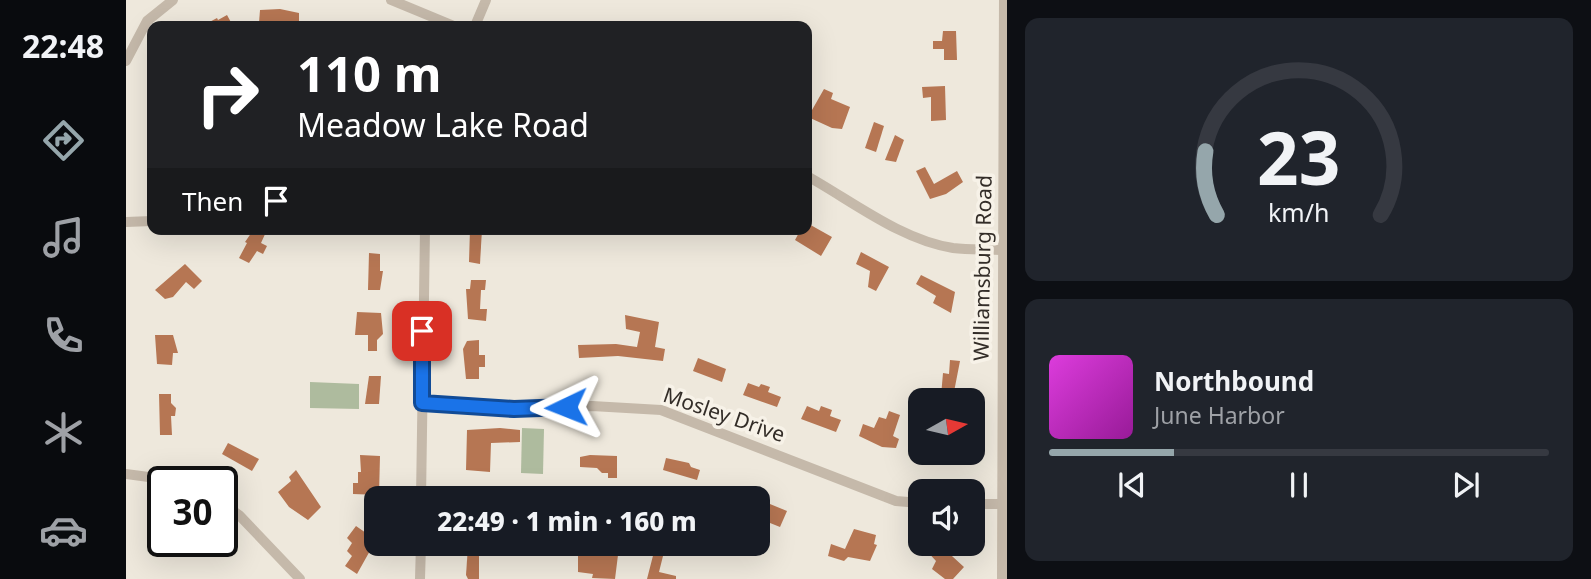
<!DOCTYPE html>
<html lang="en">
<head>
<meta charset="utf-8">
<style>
	:root { --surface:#171b24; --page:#20242c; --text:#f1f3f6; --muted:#9ea1a6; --line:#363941; --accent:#95a6ab }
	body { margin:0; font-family:"Noto Sans",sans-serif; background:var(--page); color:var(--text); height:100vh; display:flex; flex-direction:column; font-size:26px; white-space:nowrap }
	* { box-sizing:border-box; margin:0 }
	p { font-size:23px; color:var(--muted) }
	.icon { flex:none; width:38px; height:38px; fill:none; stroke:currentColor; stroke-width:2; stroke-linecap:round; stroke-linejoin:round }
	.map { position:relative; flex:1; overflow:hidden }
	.sheet { display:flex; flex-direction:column; gap:18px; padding:18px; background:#0d0f14; width:584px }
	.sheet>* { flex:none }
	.banner { position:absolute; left:21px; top:21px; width:665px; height:214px; border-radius:14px; box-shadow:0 7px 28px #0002; background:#202124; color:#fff; overflow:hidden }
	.needle { width:46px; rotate:82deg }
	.tools { position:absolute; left:782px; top:388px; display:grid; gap:14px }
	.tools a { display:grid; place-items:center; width:77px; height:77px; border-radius:14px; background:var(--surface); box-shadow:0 7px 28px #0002; font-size:35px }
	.speed { position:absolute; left:21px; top:466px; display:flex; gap:14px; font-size:35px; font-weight:700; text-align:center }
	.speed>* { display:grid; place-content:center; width:91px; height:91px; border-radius:50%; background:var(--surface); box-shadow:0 7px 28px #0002; line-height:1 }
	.speed .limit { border:4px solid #111; border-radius:10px; background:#fff; color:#111 }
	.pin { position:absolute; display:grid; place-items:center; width:60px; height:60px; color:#fff; margin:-30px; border-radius:14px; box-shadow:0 4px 10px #0006 }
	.me { position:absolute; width:77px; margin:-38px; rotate:268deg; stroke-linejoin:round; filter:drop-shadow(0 0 5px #0008) }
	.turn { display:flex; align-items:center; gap:24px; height:147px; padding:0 35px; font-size:32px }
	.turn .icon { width:91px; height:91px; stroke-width:2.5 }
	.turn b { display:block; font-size:49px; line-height:60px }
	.then { display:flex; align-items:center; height:66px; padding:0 35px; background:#0003; gap:14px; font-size:26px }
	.sheet .widget { flex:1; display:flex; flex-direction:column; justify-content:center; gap:10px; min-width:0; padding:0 24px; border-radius:14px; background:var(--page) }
	.sheet .dial { align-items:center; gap:0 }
	.dial svg { height:182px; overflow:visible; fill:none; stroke:var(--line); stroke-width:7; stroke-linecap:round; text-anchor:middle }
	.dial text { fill:var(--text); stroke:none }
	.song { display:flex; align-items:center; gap:21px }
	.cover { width:84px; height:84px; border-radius:10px; background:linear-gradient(135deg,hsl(300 70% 55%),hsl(300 70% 35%)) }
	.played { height:7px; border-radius:4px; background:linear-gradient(90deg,var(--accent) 25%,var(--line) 25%) }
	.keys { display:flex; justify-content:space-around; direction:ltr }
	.trip { position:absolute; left:238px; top:486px; width:406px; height:70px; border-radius:14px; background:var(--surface); box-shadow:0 7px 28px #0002; font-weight:800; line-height:70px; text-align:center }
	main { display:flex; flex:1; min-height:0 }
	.tabs { display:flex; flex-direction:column; width:126px; justify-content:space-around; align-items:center; background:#090b0e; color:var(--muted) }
	.tabs .icon { width:49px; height:49px }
	.tabs .on { color:var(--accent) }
	.tabs b { font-size:32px; color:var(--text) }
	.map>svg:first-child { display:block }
</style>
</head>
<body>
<main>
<nav class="tabs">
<b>22:48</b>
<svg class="icon on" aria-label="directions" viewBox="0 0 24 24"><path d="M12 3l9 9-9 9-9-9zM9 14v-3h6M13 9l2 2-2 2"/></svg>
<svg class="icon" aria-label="music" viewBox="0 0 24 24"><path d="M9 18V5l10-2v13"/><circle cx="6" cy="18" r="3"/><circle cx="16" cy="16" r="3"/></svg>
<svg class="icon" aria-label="phone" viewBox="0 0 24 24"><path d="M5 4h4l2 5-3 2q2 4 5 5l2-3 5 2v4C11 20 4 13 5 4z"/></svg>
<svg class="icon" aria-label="climate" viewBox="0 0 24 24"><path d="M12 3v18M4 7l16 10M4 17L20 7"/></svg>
<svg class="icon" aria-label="car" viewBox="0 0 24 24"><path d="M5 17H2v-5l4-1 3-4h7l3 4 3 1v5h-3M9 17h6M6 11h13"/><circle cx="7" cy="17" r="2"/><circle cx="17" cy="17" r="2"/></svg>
</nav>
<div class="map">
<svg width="881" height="579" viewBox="0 0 881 579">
	<rect width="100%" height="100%" fill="#eee8dc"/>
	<g fill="#aebb9e">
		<polygon points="184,382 233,384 233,409 184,408"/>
		<polygon points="396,428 418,429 417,474 395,473"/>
	</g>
	<g fill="#b67653">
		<polygon points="154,9 173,13 173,25 148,26 133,23 134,10"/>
		<polygon points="101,15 107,26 76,26 91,18 92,20"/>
		<polygon points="817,31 830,31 831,60 818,60 818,49 807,49 807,41 816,41"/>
		<polygon points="819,86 820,120 805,121 805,97 797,98 796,87"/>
		<polygon points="698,89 707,93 705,99 724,107 716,129 706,128 682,117"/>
		<polygon points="748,122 758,126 750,152 739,148"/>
		<polygon points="769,135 778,140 770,162 759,160"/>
		<polygon points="799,167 808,184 831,171 837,182 820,194 804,199 790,171"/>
		<polygon points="681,223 706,237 695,256 669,240 675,229 681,229"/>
		<polygon points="128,229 140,232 135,243 141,246 137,254 131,251 123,263 113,258 121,243 119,242"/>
		<polygon points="344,229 356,229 354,264 343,262"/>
		<polygon points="735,252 763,267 750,291 742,287 744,271 730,264"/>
		<polygon points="243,253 254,254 254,271 257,271 254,290 242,290"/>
		<polygon points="59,264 76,281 68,289 60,282 47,297 39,299 29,290"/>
		<polygon points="795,275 829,292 825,313 807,303 810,296 790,284"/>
		<polygon points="345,280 360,280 359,290 355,290 354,309 361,309 360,321 342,319 340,289 344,289"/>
		<polygon points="231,312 255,313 257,334 251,340 251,351 242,351 242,335 229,335"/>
		<polygon points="499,315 533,322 529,347 539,349 537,361 492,356 453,358 452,345 490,344 511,347 514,332 500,329"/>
		<polygon points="29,335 47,335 52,353 47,353 46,365 31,364"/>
		<polygon points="353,340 353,355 359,355 359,367 353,367 353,379 340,379 337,349 341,341"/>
		<polygon points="572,358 600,369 596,382 567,371"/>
		<polygon points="824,360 834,361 827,397 815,396 817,373 823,374"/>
		<polygon points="243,376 255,376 253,404 239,404"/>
		<polygon points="622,383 633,387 635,384 644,387 642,392 655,397 651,407 617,395"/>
		<polygon points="33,394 45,394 45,403 50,408 49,416 45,416 46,435 34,435"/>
		<polygon points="681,406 693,411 695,406 706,410 704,416 715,420 710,432 675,419"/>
		<polygon points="763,411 774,415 767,436 773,439 770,448 756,447 733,436 737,424 748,428 753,417 760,419"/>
		<polygon points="374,428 394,430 394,442 365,443 364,472 340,470 341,430"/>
		<polygon points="102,443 133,459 126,471 96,454"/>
		<polygon points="234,455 254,456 253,495 227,494 227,483 232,483 232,472 235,472"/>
		<polygon points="464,455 491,456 491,478 482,478 482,473 476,473 471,468 454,467 454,457"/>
		<polygon points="540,458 563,463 565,467 574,470 571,480 537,470"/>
		<polygon points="170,470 195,507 182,520 163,507 152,492 165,481 163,477"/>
		<polygon points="632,499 661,511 654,527 632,518"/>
		<polygon points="230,526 250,540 231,574 219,566 226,556 221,551 226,543 221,538"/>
		<polygon points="728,529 750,535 748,544 751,545 744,561 722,557 718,561 702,556 705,544 719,549"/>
		<polygon points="530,544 540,544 533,572 550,576 550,579 521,579"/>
		<polygon points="802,544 815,546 838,567 827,579 819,579 806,569 810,561 799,549"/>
		<polygon points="452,545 492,555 489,579 466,578 467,574 452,572"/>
		<polygon points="342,546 353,546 353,579 342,579 340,575"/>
	</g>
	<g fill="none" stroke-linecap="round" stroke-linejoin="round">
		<g stroke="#c5b9aa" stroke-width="10">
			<polyline points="265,0 328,26"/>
			<polyline points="349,26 360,0"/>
			<polyline points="0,61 21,21 47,0"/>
			<path d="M 681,176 C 726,201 775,240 827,248 C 843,250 860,249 876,250"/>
			<polyline points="0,222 26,221"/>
			<polyline points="296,403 388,409 466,406 535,410 770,501 794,503"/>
			<polyline points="0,474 52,481"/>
			<polyline points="295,499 299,229"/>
			<polyline points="96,503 113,515 174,579"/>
			<polyline points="847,504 875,504"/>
			<polyline points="294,579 295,544"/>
			<polyline points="876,579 878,0"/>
		</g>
	</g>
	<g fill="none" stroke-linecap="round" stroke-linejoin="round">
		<defs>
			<polyline id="route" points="296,331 296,403 388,409 440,407"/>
		</defs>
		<use href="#route" stroke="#114b97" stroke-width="18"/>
		<use href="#route" stroke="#1a73e8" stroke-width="12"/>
	</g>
	<g text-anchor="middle" stroke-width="7" stroke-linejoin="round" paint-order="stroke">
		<g font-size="21" fill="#332d28" stroke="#f7f2e8">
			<text transform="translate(857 268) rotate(-89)" y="7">Williamsburg Road</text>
			<text transform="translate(598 415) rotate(19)" y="7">Mosley Drive</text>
		</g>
	</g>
</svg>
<div class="tools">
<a><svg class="needle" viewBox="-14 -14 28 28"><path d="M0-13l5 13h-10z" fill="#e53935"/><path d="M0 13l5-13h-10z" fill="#9ea1a6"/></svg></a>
<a><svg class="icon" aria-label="sound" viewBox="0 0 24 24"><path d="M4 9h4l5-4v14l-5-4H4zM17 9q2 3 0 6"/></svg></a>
</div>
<div class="speed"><div class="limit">30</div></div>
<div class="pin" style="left:296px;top:331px;background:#d93025"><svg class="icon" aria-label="arrive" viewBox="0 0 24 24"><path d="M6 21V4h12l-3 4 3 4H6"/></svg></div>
<svg class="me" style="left:440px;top:407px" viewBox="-20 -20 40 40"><path d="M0-17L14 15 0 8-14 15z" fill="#1a73e8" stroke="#fff" stroke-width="4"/></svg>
<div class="trip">22:49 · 1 min · 160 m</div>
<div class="banner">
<div class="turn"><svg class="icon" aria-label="right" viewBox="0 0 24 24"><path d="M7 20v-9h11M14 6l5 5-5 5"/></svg><div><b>110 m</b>Meadow Lake Road</div></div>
<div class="then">Then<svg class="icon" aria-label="arrive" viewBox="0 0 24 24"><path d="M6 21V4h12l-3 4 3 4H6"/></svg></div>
</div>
</div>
<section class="sheet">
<div class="widget dial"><svg viewBox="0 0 100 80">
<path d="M14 69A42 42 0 1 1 86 69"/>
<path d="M14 69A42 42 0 0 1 9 41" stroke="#95a6ab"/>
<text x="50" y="56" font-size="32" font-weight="700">23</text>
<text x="50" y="72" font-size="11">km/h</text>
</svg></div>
<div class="widget">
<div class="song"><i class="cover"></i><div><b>Northbound</b><p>June Harbor</p></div></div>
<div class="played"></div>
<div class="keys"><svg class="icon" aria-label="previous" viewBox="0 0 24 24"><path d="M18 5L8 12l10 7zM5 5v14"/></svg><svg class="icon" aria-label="pause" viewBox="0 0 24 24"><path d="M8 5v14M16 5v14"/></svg><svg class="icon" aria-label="next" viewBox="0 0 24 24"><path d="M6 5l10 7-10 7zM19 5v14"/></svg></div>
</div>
</section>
</main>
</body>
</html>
